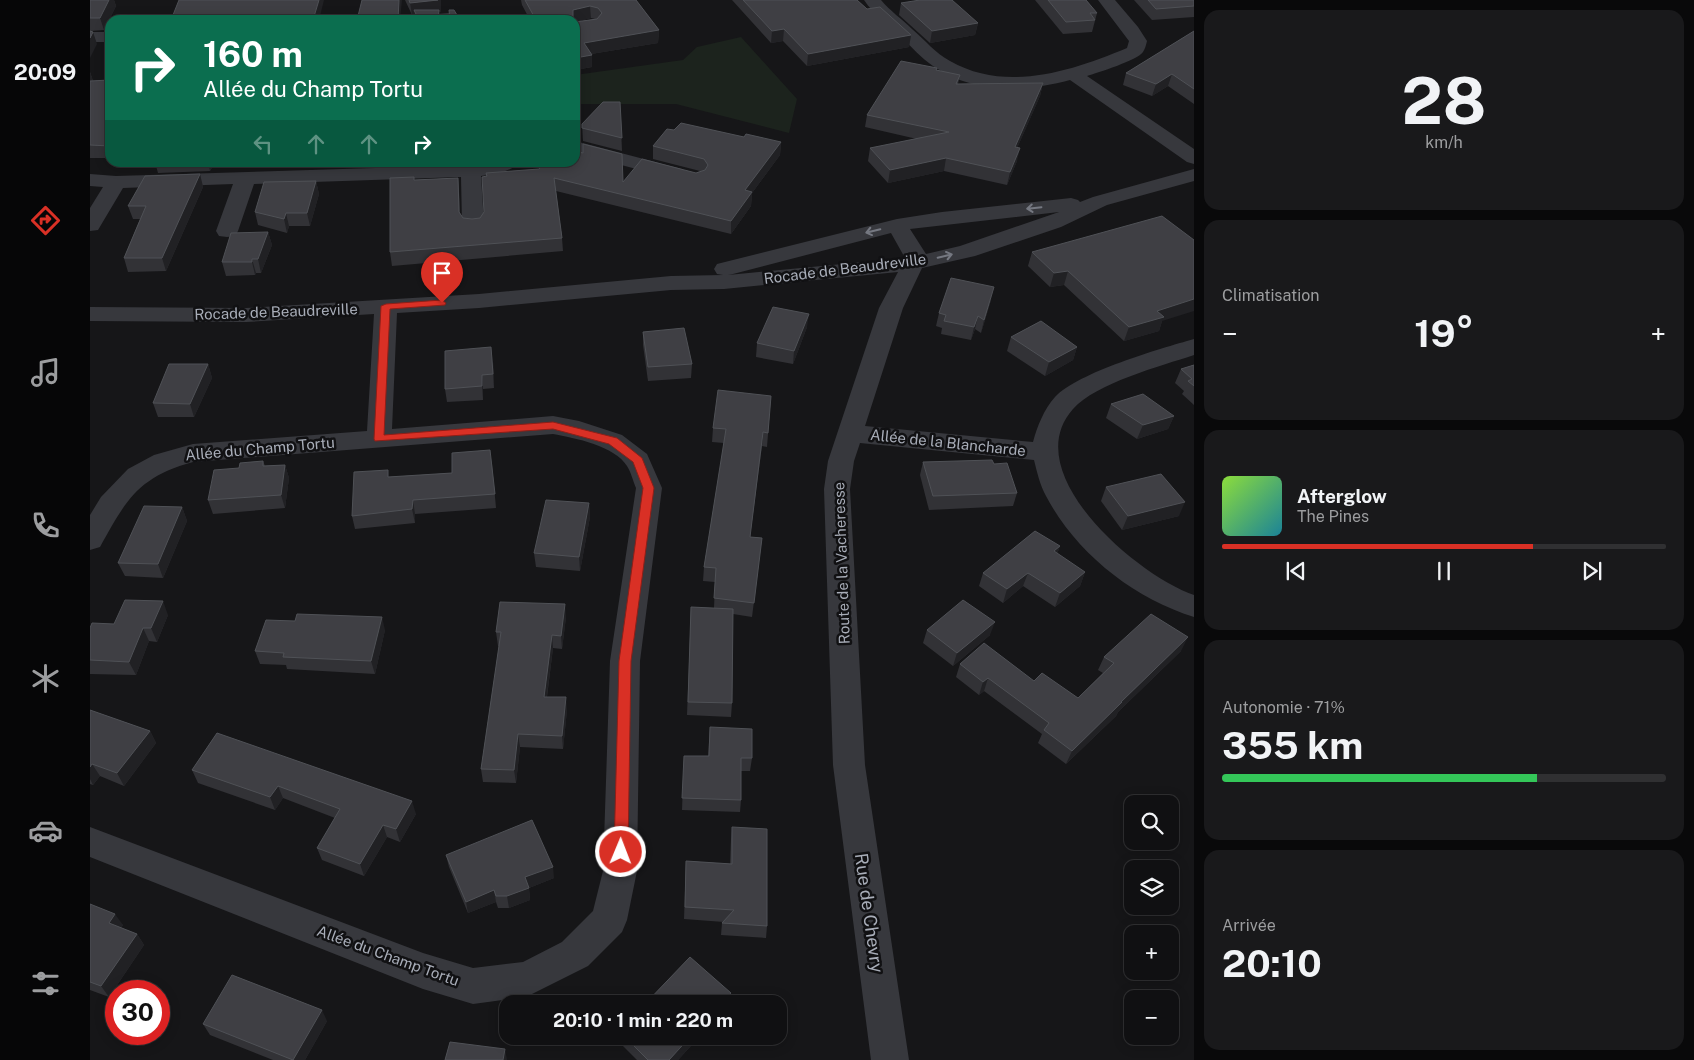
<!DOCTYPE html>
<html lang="fr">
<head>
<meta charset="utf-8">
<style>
	:root { --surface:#101012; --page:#19191b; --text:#f1f3f6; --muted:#9c9d9f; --line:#303032; --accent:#d93025 }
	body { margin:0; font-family:"Public Sans",sans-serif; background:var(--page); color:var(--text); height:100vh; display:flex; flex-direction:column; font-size:19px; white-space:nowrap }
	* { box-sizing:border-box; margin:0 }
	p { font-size:16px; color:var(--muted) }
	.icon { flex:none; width:28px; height:28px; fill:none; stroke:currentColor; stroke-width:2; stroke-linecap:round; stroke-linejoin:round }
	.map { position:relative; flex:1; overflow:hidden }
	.drawer { display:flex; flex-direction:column; gap:10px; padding:10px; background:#09090a; width:500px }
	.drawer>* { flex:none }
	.banner { position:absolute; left:15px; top:15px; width:475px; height:152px; border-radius:15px; box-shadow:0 2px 12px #0003,0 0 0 1px var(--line); background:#0b6e4f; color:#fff; overflow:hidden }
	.buttons { position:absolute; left:1034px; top:795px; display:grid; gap:10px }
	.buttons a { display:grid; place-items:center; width:55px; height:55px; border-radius:10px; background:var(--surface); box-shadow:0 2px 12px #0003,0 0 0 1px var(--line); font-size:25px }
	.speed { position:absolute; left:15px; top:980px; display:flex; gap:10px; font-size:25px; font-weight:700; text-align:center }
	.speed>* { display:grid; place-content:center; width:65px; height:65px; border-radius:50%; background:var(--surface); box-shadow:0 2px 12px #0003,0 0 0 1px var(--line); line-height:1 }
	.speed .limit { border:8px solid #d22; background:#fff; color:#111 }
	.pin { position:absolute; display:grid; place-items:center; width:42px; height:42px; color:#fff; margin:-51px -21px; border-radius:50% 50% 50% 0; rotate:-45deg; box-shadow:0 0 5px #0007 }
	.pin .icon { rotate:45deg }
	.me { position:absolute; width:55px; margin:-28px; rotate:1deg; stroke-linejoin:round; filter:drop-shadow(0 0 4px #0008) }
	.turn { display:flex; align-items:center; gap:18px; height:105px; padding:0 15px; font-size:22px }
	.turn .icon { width:65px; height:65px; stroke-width:2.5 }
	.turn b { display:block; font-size:35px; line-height:42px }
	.lanes { display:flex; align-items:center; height:48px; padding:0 15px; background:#0003; justify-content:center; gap:25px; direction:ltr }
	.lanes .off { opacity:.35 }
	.big { font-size:38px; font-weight:700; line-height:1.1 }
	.drawer .card { flex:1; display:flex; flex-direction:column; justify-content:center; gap:8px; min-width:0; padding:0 18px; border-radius:15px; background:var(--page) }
	.drawer .dial { align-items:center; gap:0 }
	.dial b { font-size:65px; line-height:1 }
	.song { display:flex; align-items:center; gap:15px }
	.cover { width:60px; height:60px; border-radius:8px; background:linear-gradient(135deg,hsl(90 70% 55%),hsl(190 70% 35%)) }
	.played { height:5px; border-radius:2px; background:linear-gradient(90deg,var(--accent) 70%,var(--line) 70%) }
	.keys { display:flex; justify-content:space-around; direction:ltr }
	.heat { display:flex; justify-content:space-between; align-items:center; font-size:28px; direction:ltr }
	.charge { height:8px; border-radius:4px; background:linear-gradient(90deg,#34c759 71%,var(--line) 0) }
	.trip { position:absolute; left:409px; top:995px; width:288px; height:50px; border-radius:15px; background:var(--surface); box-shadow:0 2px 12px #0003,0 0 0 1px var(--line); font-weight:700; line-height:50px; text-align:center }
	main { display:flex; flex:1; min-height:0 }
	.tab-bar { display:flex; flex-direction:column; width:90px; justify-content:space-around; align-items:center; background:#060607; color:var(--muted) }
	.tab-bar .icon { width:35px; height:35px }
	.tab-bar .selected { color:var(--accent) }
	.tab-bar b { font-size:22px; color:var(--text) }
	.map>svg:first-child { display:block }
</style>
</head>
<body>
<main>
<nav class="tab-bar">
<b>20:09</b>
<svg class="icon selected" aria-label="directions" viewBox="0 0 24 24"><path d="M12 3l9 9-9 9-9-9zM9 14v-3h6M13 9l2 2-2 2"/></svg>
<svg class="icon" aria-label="music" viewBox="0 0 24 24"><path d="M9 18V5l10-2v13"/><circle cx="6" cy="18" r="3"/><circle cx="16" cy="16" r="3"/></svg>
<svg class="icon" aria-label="phone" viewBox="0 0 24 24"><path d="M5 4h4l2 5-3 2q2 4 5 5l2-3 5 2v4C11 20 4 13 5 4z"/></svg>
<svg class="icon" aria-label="climate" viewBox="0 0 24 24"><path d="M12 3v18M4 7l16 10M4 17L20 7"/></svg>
<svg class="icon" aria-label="car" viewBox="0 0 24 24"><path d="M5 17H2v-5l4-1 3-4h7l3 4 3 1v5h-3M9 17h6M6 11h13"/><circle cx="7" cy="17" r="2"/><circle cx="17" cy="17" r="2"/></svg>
<svg class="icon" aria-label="filters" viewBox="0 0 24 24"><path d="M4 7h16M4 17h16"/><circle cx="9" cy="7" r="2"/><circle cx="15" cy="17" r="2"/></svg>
</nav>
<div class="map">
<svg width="1104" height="1060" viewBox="0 0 1104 1060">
	<rect width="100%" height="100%" fill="#161618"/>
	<polygon fill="#1c231d" points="651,37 707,99 699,133 586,104 485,104 485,75 593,60 607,47"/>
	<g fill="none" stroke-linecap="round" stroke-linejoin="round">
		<g fill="#37383d" fill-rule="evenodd">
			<path d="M 774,0 L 791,0 C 800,11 812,19 822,29 C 835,40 845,53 860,61 C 916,93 982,71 1037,48 L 1039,41 L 1008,0 L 1025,0 L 1048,27 L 1057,41 C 1056,45 1055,49 1053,52 C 1048,60 1007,73 997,76 L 1104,149 L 1104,164 L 1097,162 L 980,80 C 935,92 883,94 843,66 C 831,58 822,47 812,38 C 799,25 784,15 774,0 Z"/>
			<polygon points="359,13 385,16 388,20 320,20 323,16"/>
			<rect x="0" y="32" width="20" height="10"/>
			<polygon points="485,141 592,169 595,173 592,177 585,179 485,153"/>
			<path d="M 399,162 L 429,162 C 422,172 403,174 391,176 L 394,224 L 391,229 L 383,230 L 375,229 L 372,224 L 371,177 L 164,184 L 148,231 L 145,236 L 137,237 L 129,236 L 126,231 L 143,184 L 33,188 L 8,230 L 0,231 L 0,208 L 13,187 L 0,186 L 0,174 L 26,176 L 381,165 Z"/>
			<path d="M 1104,169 L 1104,181 L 1017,205 L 971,227 L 885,256 L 832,268 L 813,308 L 775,426 L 943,442 C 947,427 954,409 965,397 C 989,372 1069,349 1104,339 L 1104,355 C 1071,366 1006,383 983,409 C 926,473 1048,576 1104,595 L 1104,617 C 1043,598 986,553 956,496 C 950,485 947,472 944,460 L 770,443 L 764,461 L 760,489 L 775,765 L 819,1060 L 781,1060 L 743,765 L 734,489 L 738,461 L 789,308 L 808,272 L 634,289 L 581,290 L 389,308 L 307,313 L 302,429 L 463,416 L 489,421 L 532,435 L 557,454 L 572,488 L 550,661 L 547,871 L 537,920 L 532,932 L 498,966 L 436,997 L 383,1004 L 333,989 L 0,857 L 0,827 L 333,953 L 383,968 L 433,962 L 472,942 L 503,911 L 513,871 L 520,661 L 546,488 C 543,481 541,472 537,466 C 525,446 485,438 463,434 L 103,462 C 48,477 36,500 10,547 L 0,550 L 0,515 L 11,497 L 38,469 L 64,455 L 103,444 L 277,431 L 284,314 L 156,322 L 0,321 L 0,307 L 156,308 L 389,294 L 581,276 L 633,275 L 627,274 L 624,269 L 627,264 L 807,219 L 852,212 L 981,198 L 988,200 L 990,202 L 1003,197 ZM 969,212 L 870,246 L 836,254 L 820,229 ZM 801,233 L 815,258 L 638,275 L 643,274 Z"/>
		</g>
	</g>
	<g fill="#323236">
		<polygon points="0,0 24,0 26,6 14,30 0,31"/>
		<polygon points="315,0 351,0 351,12 349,12 350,20 325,20 325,14 322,15"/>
		<polygon points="431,0 546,0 569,30 568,43 501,54 502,55 502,67 485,70 485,22 505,19 501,18 485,22 485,20 440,20 432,5"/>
		<polygon points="642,0 767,0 777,9 821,35 819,47 717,66 693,41 681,43"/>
		<polygon points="945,0 996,0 1007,13 1002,32 973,34"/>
		<polygon points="1044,0 1104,0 1104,17 1062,20"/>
		<polygon points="811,3 888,23 885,35 840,43 809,15"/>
		<polygon points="1104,31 1104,104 1078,86 1062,96 1033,85 1036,73"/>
		<polygon points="846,70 870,75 868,84 953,83 950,96 927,148 927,161 917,185 854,171 798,183 778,161 780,148 827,139 775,127 777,115"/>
		<polygon points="0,72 3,81 20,80 20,158 0,158"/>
		<polygon points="530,102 532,151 493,141 492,124"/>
		<polygon points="584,130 654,137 691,142 690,155 662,193 661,206 641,234 466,191 472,238 473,251 302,266 300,252 325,180 368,178 369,191 370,213 373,218 382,219 390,218 394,212 396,173 533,182 606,173 610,171 563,159 563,146"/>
		<polygon points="65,162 167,162 124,164 120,171 68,173"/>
		<polygon points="110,174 113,187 76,271 38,272 34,258 50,219 43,219 38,206"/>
		<polygon points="226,181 229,194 220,226 199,226 197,233 168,225 165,212"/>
		<polygon points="178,232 182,245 171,273 166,273 165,275 136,276 132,262"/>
		<polygon points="942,252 1072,321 1069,331 1034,341 974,285 960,287 938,266"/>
		<polygon points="901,300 891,333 885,329 881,340 851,334 852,328 846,326 849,313"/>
		<polygon points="717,327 703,364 666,357 667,343"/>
		<polygon points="553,332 602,364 601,378 558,381 553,345"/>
		<polygon points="921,337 987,347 983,360 955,376 917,351"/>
		<polygon points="403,361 404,388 393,389 393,400 357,402 355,389"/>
		<polygon points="118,364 122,378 104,417 68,417 63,403"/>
		<polygon points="1104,365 1104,405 1092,394 1094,391 1085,383 1091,369"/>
		<polygon points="681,396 677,447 672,446 660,537 672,538 662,617 643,614 642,703 641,717 597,715 601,607 624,608 625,582 613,581 614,567 634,443 622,442 623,428"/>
		<polygon points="1021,404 1084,416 1078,429 1047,439 1016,418"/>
		<polygon points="173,461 175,466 195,465 199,478 195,508 123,514 118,500 149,468"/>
		<polygon points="833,462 904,464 927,493 923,506 839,510 830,475"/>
		<polygon points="402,464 406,508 325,514 325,523 265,529 262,516 299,477 362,473"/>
		<polygon points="1016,487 1089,516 1032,530 1011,501"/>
		<polygon points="499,503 500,517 490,571 446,567 444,553"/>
		<polygon points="92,507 97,521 73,578 35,576 28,563"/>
		<polygon points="970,546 967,554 995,572 990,586 965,607 933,586 913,603 889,586 893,573"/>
		<polygon points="78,615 67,642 59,641 46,675 0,674 0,628"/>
		<polygon points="476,617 472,649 463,648 457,697 477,710 473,749 430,747 426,783 393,782 391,769 409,646 408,646 406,632"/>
		<polygon points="205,621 295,630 285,674 197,669 196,665 170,664 165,651"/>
		<polygon points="837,630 900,635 863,666 833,643"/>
		<polygon points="1091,651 1028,712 1026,716 976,764 948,743 952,734 894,691 889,695 866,677 870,664 944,681 988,698 1013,673 1008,670 1014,657"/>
		<polygon points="0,710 60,731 66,743 34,786 10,776 3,785 0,784"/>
		<polygon points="620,727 662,758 660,771 651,771 651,800 650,812 592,810 594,756 618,756"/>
		<polygon points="127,733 326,814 310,842 297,837 274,876 232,860 227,848 245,818 193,798 185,810 108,783 102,770"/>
		<polygon points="642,827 677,926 676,938 631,935 632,923 634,922 594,919 596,861 640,864 641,839"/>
		<polygon points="356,855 464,878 439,888 440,900 419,908 408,908 406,902 378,913 359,867"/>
		<polygon points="0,904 33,925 31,928 47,934 54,945 19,997 0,990"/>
		<polygon points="237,1021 215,1060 183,1060 120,1035 113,1024"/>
		<polygon points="529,1036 610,1036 588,1060 547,1060 529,1042"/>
	</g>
	<g fill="#212124">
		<polygon points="19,0 24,0 26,6 14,30 10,18"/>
		<polygon points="229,0 234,0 229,20 223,20"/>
		<polygon points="309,0 312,0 310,20 308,20"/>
		<polygon points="348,0 351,0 351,12 349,12 350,20 348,20 324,10 325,14 322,15 320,3"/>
		<polygon points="500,6 501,18 485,22 485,20 483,20 483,10"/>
		<polygon points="888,23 885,35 840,43 842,31"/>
		<polygon points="694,29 693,41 681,43 682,31"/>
		<polygon points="569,30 568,43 495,55 494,43"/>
		<polygon points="3,32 7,44 0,58 0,38"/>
		<polygon points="821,35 819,47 717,66 718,54"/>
		<polygon points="502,55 502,67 485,70 485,58"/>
		<polygon points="0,72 4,84 0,94"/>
		<polygon points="1082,74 1078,86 1062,96 1066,84"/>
		<polygon points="953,83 950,96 922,160 925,147"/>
		<polygon points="691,142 690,155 662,193 661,206 641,234 641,221 655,190"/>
		<polygon points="930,148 927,161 917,185 920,172"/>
		<polygon points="856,158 854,171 798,183 800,170"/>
		<polygon points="118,162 123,162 120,171"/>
		<polygon points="110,174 113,187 76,271 72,258"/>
		<polygon points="368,178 369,191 370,225 369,212"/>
		<polygon points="226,181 229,194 220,226 217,213"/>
		<polygon points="196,213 199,226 197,233 194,219"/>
		<polygon points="178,232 182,245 171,273 168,259"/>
		<polygon points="162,259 166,273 165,275 162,262"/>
		<polygon points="978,271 974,285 960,287 964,273"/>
		<polygon points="904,287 901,300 891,333 894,320"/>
		<polygon points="1104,299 1104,311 1072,321 1069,331 1034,341 1039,327 1067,311"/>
		<polygon points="719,314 717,327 703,364 704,351"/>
		<polygon points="888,316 885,329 881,340 884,327"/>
		<polygon points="401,347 403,361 404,388 403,374"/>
		<polygon points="987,347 983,360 955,376 959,362"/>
		<polygon points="118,364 122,378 104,417 100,404"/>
		<polygon points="392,375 393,389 393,400 392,386"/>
		<polygon points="1084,416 1078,429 1047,439 1053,425"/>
		<polygon points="673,432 672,446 658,550 660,537"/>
		<polygon points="195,465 199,478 195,508 191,495"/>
		<polygon points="323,500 325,514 325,523 322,509"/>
		<polygon points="1095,502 1089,516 1032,530 1038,516"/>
		<polygon points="499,503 500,517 490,571 489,557"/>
		<polygon points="92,507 97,521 73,578 68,564"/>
		<polygon points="970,546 965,560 964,551"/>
		<polygon points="995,572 990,586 965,607 970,593"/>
		<polygon points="938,573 933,586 913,603 917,589"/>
		<polygon points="73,601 78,615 67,642 61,628"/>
		<polygon points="475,604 476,617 472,649 471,636"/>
		<polygon points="292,617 295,630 285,674 281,661"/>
		<polygon points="905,622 900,635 863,666 867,653"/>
		<polygon points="53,628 59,641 46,675 39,662"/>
		<polygon points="462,635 463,648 455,710 454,697"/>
		<polygon points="1098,637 1091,651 1028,712 1026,716 976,764 982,751 1031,702"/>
		<polygon points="898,678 894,691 889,695 893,682"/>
		<polygon points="476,697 477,710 473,749 472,736"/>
		<polygon points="60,731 66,743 34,786 27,773"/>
		<polygon points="428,734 430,747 426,783 424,770"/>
		<polygon points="2,764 10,776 3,785 0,779 0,767"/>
		<polygon points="188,786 193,798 185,810 180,797"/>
		<polygon points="322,801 326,814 310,842 306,829"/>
		<polygon points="293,825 297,837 274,876 270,864"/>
		<polygon points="463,867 464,878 439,888 440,900 419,908 417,896 435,877"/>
		<polygon points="404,890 406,902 378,913 376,902"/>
		<polygon points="25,914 33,925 27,935 19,923"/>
		<polygon points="47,934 54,945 19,997 11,986"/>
		<polygon points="641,993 640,1004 631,1004"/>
		<polygon points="232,1010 237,1021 215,1060 203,1060"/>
		<polygon points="601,1036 610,1036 588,1060 579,1060"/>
		<polygon points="415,1049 417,1060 413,1060"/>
	</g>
	<g fill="#3f3f44" stroke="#4f5156">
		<polygon points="0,0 19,0 10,18 0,18"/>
		<polygon points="89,0 229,0 223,20 81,20"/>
		<polygon points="272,0 309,0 308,20 267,20"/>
		<polygon points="319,0 348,0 320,3"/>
		<polygon points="435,0 546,0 569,30 494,43 502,55 485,58 485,22 507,19 512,13 508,8 500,6 483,10 483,20 446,20"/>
		<polygon points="653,0 767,0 777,9 790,7 821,35 718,54 694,29 682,31"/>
		<polygon points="830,0 862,0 888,23 842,31 811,3"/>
		<polygon points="958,0 996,0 1007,13 1000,13 1005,20 976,22"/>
		<polygon points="1058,0 1104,0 1104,6 1066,9"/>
		<polygon points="324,10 349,10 348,20 329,20"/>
		<polygon points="359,10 364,10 370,20 360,20"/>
		<polygon points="0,31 3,32 0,38"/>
		<polygon points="1104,31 1104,89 1082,74 1066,84 1036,73"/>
		<polygon points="811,61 847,68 846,70 870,75 866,84 953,83 925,147 930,148 920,172 856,158 800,170 780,148 859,132 777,115"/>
		<polygon points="20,80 20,146 0,145 0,81"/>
		<polygon points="513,102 530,102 532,138 492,128 492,124"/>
		<polygon points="591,123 654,137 656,134 691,142 655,190 662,192 641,221 464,178 472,238 300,252 300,178 324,177 324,180 368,178 369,212 373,218 382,219 390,218 394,212 392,177 397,176 396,173 449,169 455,162 485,162 485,151 493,153 493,144 532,154 533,182 552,159 606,173 615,170 618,165 614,159 563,146 577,129 584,130"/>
		<polygon points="110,174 72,258 34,258 56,206 38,206 55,176"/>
		<polygon points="226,181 217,213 196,213 194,219 165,212 174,182"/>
		<polygon points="1072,216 1104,240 1104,299 1067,311 1074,317 1039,327 978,271 964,273 942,252"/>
		<polygon points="178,232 168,259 162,259 162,262 132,262 141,233"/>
		<polygon points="861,278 904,287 894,320 888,316 884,327 854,321 856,315 849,313"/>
		<polygon points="683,307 719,314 704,351 667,343"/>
		<polygon points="951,321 987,347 959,362 921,337"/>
		<polygon points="594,328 602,364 558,367 553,332"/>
		<polygon points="401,347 403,374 392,375 392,386 355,389 355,351"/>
		<polygon points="79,364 118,364 100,404 63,403"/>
		<polygon points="1104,365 1104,386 1098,381 1102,379 1091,369"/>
		<polygon points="628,390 681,396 678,433 673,432 660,537 672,538 664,603 624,598 626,568 614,567 636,429 623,428"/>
		<polygon points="1053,394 1084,416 1053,425 1021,404"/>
		<polygon points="400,450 405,494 323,500 322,509 262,516 264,472 298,470 298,477 362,473 362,453"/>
		<polygon points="902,460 904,464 917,463 927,493 843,496 833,462"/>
		<polygon points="173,461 173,466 195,465 191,495 118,500 124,470 149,468 150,463"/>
		<polygon points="1071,474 1095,502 1038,516 1016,487"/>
		<polygon points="456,500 499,503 489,557 444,553"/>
		<polygon points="54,506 92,507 68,564 28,563"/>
		<polygon points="945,531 970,546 964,551 995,572 970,593 938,573 917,589 893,573"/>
		<polygon points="35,600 73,601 61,628 53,628 39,662 0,660 0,628 2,623 24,624"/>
		<polygon points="873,600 905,622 867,653 837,630"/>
		<polygon points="410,602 475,604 471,636 462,635 454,697 476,697 472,736 428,734 424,770 391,769 411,632 406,632"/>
		<polygon points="601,607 643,609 642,703 598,702"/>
		<polygon points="207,614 292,617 281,661 193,657 194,653 165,651 176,620 205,621"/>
		<polygon points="1061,614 1098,637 1031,702 1032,702 982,751 954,730 959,723 898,678 893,682 870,664 894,643 944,681 952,673 988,698 1024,663 1014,657"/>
		<polygon points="0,710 60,731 27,773 2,764 0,767"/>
		<polygon points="620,727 662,729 662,758 651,758 651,800 592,798 594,756 619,756"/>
		<polygon points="127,733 322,801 306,829 293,825 270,864 227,848 250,809 188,786 180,797 102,770"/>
		<polygon points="442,820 463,867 435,877 439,888 417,896 406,896 404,890 376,902 356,855"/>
		<polygon points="642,827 677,829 677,926 632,923 644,910 595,907 596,861 642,864"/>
		<polygon points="0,904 25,914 19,923 47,934 11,986 0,982"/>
		<polygon points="600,957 641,993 631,1004 555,1004"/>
		<polygon points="142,975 232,1010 203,1060 113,1024"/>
		<polygon points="534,1036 601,1036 579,1060 558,1060"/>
		<polygon points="360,1042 415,1049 413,1060 355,1060"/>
	</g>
	<defs><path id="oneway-shaft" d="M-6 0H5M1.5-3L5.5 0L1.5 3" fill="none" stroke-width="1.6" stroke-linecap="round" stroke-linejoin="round" transform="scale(1.25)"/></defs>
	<g stroke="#757881">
		<use href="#oneway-shaft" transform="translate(944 208) rotate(174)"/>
		<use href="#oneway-shaft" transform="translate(783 231) rotate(167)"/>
		<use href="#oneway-shaft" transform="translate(855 256) rotate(-13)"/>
	</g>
	<polygon fill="#d93025" stroke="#8d1f18" points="352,300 356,303 355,305 300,309 294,435 463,422 527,438 552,458 564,488 541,661 538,852 536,857 531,859 526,857 524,852 529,661 553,488 543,462 519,444 463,429 285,441 284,439 291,306 296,304"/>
	<g text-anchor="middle" stroke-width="5" stroke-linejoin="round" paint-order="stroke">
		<g font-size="15" fill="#a8adb8" stroke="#111113">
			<text transform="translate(755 269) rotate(-7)" y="5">Rocade de Beaudreville</text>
			<text transform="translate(186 312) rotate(-2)" y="5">Rocade de Beaudreville</text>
			<text transform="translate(858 443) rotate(6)" y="5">Allée de la Blancharde</text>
			<text transform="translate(170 449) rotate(-5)" y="5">Allée du Champ Tortu</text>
			<text transform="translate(752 563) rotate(-92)" y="5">Route de la Vacheresse</text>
			<text transform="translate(298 956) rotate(20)" y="5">Allée du Champ Tortu</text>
		</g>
		<g font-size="18" fill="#a8adb8" stroke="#111113">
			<text transform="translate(779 913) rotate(82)" y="6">Rue de Chevry</text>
		</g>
	</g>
</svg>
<div class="buttons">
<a><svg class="icon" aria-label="search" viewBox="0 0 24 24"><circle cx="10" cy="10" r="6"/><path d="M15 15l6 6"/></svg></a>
<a><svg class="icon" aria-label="layers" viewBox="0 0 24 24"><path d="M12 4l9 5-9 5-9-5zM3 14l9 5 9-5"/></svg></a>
<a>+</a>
<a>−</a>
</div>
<div class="speed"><div class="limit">30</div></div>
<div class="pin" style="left:352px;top:303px;background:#d93025"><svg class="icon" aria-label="arrive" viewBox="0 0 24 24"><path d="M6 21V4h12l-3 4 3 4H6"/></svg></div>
<svg class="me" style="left:531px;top:852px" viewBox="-20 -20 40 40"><circle r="17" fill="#d93025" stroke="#fff" stroke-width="3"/><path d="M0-11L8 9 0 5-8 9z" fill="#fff"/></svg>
<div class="trip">20:10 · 1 min · 220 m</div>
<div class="banner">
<div class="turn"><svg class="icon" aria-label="right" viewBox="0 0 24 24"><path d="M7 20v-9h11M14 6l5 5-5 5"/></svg><div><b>160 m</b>Allée du Champ Tortu</div></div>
<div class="lanes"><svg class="icon off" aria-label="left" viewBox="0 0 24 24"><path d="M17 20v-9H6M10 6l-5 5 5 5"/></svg><svg class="icon off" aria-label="ahead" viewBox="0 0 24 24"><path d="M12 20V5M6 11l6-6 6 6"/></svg><svg class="icon off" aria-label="ahead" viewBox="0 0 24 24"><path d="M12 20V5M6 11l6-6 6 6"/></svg><svg class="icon" aria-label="right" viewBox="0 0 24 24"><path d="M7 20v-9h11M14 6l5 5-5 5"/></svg></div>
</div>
</div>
<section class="drawer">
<div class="card dial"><b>28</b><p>km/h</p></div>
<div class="card"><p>Climatisation</p>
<div class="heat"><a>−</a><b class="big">19°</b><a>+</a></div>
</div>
<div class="card">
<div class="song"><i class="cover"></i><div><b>Afterglow</b><p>The Pines</p></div></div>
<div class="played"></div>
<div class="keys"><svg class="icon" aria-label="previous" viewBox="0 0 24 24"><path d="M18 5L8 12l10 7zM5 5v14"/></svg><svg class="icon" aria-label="pause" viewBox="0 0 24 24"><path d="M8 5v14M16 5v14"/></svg><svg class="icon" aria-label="next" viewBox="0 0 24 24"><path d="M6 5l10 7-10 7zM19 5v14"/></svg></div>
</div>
<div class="card"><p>Autonomie · 71%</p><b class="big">355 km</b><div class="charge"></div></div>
<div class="card"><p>Arrivée</p><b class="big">20:10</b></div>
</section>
</main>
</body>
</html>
